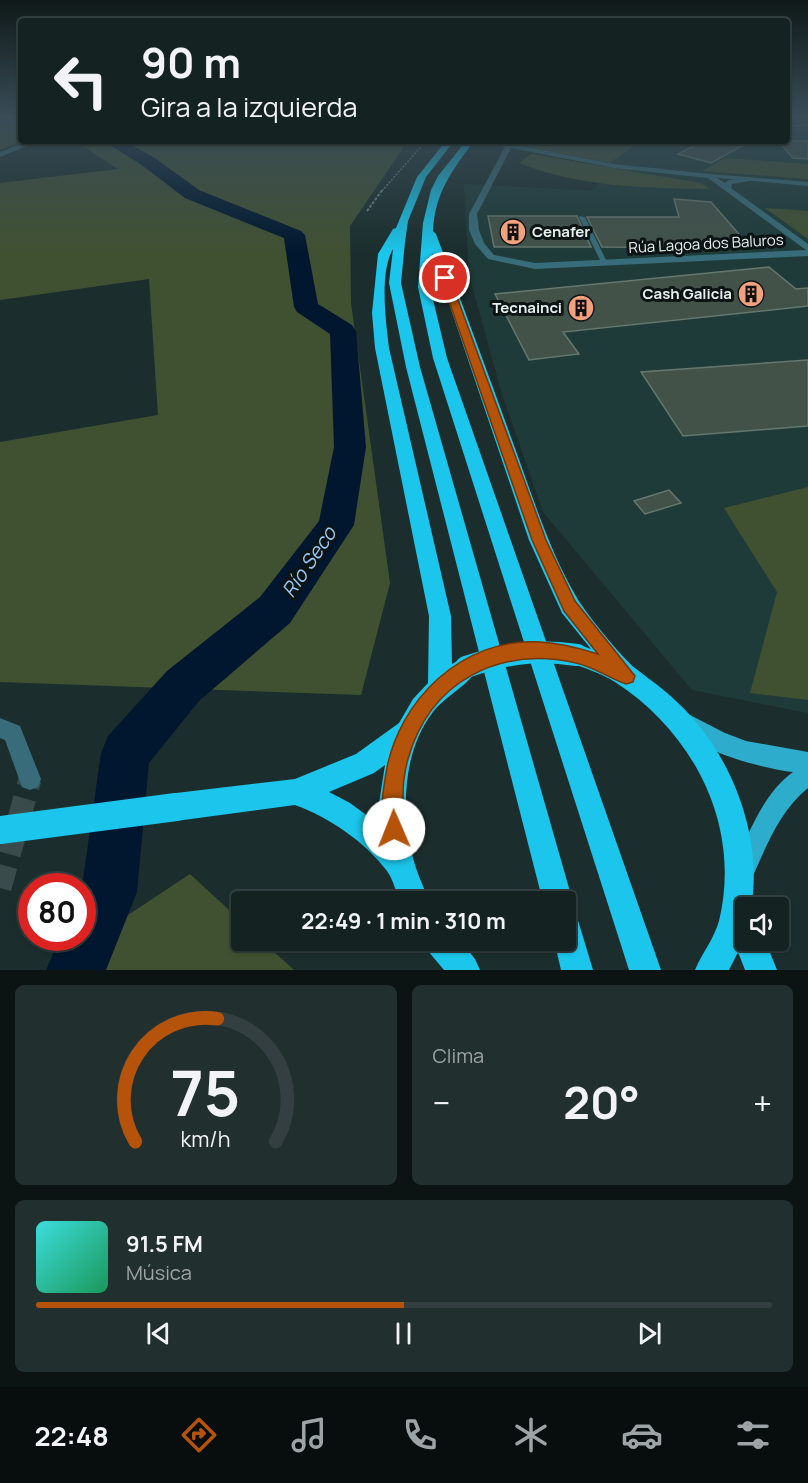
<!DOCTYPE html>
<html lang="es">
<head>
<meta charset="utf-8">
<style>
	:root { --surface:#142222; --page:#212f2f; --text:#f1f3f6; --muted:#9da4a5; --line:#333f40; --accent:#b45309 }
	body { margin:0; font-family:Manrope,sans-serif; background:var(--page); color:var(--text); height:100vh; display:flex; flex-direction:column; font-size:22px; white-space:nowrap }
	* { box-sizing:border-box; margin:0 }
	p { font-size:20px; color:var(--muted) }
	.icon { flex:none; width:33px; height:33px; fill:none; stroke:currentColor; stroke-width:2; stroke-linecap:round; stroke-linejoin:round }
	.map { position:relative; height:970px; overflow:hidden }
	.panel { display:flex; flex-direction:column; gap:15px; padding:15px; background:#0b1313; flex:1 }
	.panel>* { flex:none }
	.top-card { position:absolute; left:18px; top:18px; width:772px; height:126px; border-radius:6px; box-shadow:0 2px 4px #0004,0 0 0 2px var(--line); background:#142222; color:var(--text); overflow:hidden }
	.tools { position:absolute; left:735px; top:897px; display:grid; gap:12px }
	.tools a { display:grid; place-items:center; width:54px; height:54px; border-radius:6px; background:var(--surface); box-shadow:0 2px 4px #0004,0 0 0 2px var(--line); font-size:30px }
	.speed { position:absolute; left:18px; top:873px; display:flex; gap:12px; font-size:30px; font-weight:700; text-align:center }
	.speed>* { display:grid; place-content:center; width:78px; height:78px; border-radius:50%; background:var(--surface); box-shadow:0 2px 4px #0004,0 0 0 2px var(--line); line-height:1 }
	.speed .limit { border:9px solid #d22; background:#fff; color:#111 }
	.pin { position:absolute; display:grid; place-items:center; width:51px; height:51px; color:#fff; margin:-26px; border:3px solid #fff; border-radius:50%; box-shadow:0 2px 6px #0007 }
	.me { position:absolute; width:66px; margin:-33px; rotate:359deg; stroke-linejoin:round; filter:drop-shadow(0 0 4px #0008) }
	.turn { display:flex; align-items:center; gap:21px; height:126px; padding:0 24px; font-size:27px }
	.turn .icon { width:78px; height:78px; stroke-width:2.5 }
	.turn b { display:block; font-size:42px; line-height:51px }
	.big { font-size:45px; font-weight:700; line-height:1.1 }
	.panel .tile { flex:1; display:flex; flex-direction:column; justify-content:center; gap:9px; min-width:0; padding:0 21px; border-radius:9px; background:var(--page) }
	.panel .dial { align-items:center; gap:0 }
	.dial svg { height:156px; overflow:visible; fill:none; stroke:var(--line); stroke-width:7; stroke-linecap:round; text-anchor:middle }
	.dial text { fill:var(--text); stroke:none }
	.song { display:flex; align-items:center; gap:18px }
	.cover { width:72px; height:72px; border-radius:9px; background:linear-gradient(135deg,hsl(180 70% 55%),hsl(150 70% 35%)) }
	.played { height:6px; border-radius:3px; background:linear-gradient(90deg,var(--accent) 50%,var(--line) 50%) }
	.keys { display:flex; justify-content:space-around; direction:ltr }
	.heat { display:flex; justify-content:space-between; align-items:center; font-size:33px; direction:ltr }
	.panel .tiles { flex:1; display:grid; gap:15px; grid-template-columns:1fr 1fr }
	.tile:last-child { grid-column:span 2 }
	.trip { position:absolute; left:231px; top:891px; width:345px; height:60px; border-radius:6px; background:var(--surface); box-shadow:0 2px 4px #0004,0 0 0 2px var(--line); font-weight:700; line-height:60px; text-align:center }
	.tabs { display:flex; height:96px; justify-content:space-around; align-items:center; background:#080e0e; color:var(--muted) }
	.tabs .icon { width:42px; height:42px }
	.tabs .active { color:var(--accent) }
	.tabs b { font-size:27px; color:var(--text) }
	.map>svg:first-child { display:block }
</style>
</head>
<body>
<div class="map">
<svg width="808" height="970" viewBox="0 0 808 970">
	<rect width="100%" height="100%" fill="#1b2e2d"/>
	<polygon fill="#1e3b39" points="788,117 808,117 808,713 692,690 543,512 501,391 469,275 464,184 594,191 610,163 641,141 788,141"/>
	<g fill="#405132">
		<polygon points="0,117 21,117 21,141 0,150"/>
		<polygon points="75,141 408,141 350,226 351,303 390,583 361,695 0,682 0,442 158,415 149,279 0,300 0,183 118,169"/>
		<polygon points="526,141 641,141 610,163 524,146"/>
		<path d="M 531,154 L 701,183 L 710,189 C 646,188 579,187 519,163 Z"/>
		<polygon points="725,158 808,164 808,179 702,171"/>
		<polygon points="765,208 808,211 808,239"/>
		<polygon points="808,487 808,700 750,693 777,592 724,508"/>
		<polygon points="190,874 241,921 242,940 262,941 294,970 45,970"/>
	</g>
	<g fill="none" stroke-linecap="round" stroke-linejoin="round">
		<polygon fill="#00172f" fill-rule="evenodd" points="104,141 124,141 155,158 199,190 301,231 305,235 318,304 352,325 356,331 366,447 354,525 290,623 199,701 149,763 137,892 106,970 46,970 60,938 82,938 82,886 101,753 108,736 167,671 260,597 319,521 334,447 330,334 297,312 294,307 284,238 185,198 143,166"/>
	</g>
	<g fill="#425249" stroke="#66776d" stroke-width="1.5">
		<polygon points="704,141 751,141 711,163 678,154"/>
		<polygon points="778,141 808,141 808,159 793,158"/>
		<polygon points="674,199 711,202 751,248 602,247 587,217 679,217"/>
		<polygon points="488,216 577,216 591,247 494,247"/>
		<polygon points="769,267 796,289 808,288 808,306 563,332 579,354 529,360 495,294"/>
		<polygon points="808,360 808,426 683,436 641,372"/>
		<polygon points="669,490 681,503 645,514 634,501"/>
	</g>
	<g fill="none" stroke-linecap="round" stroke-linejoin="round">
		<polyline stroke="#394b4a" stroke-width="23" stroke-dasharray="23 12" stroke-linecap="butt" points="0,888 30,779"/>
		<polyline stroke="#728180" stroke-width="1.5" stroke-dasharray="2 1.5" stroke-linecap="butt" points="382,191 426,141"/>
		<polyline stroke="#728180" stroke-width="2" stroke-dasharray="3 1.5" stroke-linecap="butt" points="367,211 383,189"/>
		<g fill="#386c7a" fill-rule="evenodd">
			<polygon points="808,124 808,126 788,127 789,125"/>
			<polygon points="710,174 808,182 808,186 708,177"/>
			<polygon points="580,216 585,217 608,264 607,265 602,264 579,217"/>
		</g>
		<g fill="#386c7a" fill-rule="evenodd">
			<polygon points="30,141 39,141 0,157 0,152"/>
			<path d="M 483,141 L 497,141 L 614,164 L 710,174 L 725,183 L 729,180 L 749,177 L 749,181 L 732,184 L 731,188 L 808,244 L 808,256 L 535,269 L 488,259 L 475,244 L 469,230 L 469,214 L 505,147 ZM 511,148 L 614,168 L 708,178 L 806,250 L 535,263 L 494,255 L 484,243 L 479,230 L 477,214 Z"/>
			<polygon points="0,718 20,726 41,779 38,787 30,790 22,787 5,740 0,738"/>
		</g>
		<path fill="#2daccb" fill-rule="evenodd" d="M 690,715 L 725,733 L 746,741 L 808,752 L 808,788 C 780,810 766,847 752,878 L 744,882 L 736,878 L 732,870 L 736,862 C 750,830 764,793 793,772 C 767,769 690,751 680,725 L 683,718 Z"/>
		<g fill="#1bc5eb" fill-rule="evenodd">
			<path d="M 446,141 L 454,141 L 426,177 L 408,221 L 405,242 L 401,283 L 420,367 L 573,902 L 567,913 L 577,917 L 593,970 L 561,970 L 554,940 L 566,940 L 566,902 L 543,902 L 406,367 L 389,283 L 393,249 C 379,273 386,321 389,348 L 451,616 L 452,664 L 466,656 L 474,659 L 478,667 C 470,685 445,696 433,712 C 403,751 401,809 412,854 C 416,871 423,886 430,902 L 400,902 C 396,892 393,879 387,871 C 364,841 330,818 295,805 L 176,821 L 166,817 L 162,807 L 166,797 L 176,793 L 295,779 L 356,754 L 399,723 L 413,699 L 428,683 L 429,616 L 375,348 L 372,313 L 378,254 L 393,229 L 396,228 L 417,177 ZM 385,765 L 379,803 L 380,825 L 350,803 L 329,792 L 374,773 Z"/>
			<path d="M 466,141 L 474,141 C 452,171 435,192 433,231 L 436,234 C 463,306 490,379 516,451 C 534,501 550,552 577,598 C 585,612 622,658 635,668 C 649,679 664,689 677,702 C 730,751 764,835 751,908 L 746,908 L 746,940 L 765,940 L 777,970 L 745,970 L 738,952 L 729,970 L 695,970 C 702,953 714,939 719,921 C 742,826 694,733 615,682 C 601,673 584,668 569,662 L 566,655 L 569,648 L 577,644 L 591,649 L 562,613 L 529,540 L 432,253 L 430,287 L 447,358 L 661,970 L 629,970 L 433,358 L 418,287 L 423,223 L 431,190 L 438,176 Z"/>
			<polygon points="424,940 460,940 475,959 480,970 444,970 428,951"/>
		</g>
		<path stroke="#1bc5eb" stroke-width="22" d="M 466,667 C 506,653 535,649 577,655"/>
		<polyline stroke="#1bc5eb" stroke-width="28" points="0,830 176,807"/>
	</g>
	<linearGradient id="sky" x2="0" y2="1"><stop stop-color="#0f1919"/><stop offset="0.46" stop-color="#394c57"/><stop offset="1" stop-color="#394c57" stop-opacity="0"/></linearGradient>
	<rect width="808" height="253" fill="url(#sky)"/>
	<path fill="#b45309" stroke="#753606" stroke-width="1.5" d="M 445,275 L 450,278 L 546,540 L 575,601 L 635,676 L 633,682 L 626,684 C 609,678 594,667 576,663 C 499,646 430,681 408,759 C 405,770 403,784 403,795 C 403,809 406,823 401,836 L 394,839 L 386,836 C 378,817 383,792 386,773 C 398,700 463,637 540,642 C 559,643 579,648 598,654 L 564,611 L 532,540 L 441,278 Z"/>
	<defs>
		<symbol id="building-disc" viewBox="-11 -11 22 22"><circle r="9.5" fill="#f2a17e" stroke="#0c1414"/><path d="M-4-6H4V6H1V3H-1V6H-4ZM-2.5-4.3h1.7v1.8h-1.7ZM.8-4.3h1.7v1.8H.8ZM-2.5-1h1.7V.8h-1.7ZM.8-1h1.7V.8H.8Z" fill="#111"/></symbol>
	</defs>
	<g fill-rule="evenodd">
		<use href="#building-disc" x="498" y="217" width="30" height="30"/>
		<use href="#building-disc" x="736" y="279" width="30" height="30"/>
		<use href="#building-disc" x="566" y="293" width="30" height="30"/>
	</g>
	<g text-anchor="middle" stroke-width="6" stroke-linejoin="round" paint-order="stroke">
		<g font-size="15" font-weight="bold" fill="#e5f0ef" stroke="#0c1414" text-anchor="end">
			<text x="532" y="237" text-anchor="start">Cenafer</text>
			<text x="732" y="299">Cash Galicia</text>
			<text x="562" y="313">Tecnainci</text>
		</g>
		<g font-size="15" fill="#e5f0ef" stroke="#0c1414">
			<text transform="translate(706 244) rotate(-3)" y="5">Rúa Lagoa dos Baluros</text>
		</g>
		<g font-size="20" font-style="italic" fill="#99c9f8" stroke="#0c1414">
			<text transform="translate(309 562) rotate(-56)" y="7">Río Seco</text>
		</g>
	</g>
</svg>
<div class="tools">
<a><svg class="icon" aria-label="sound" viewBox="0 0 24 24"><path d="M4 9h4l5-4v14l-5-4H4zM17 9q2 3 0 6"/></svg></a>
</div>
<div class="speed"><div class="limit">80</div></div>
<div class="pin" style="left:445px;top:278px;background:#d93025"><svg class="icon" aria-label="arrive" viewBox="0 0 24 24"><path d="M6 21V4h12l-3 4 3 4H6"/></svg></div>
<svg class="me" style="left:394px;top:829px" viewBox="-20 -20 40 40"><circle r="19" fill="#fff"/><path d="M0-13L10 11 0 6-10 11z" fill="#b45309"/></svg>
<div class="trip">22:49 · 1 min · 310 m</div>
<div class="top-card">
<div class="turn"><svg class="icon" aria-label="left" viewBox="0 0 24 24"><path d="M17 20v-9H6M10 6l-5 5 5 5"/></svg><div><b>90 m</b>Gira a la izquierda</div></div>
</div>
</div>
<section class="panel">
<div class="tiles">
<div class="tile dial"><svg viewBox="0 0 100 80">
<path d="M14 69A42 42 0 1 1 86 69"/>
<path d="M14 69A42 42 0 0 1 56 6" stroke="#b45309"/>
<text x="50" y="56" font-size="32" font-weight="700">75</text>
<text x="50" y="72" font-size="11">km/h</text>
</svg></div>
<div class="tile"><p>Clima</p>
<div class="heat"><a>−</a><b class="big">20°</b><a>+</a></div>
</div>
<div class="tile">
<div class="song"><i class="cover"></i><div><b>91.5 FM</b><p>Música</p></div></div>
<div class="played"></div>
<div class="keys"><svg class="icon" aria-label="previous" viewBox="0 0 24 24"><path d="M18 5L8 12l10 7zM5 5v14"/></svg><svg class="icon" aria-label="pause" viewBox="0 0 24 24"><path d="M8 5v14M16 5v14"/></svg><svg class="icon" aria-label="next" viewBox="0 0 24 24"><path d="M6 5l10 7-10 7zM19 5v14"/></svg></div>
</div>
</div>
</section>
<nav class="tabs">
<b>22:48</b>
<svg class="icon active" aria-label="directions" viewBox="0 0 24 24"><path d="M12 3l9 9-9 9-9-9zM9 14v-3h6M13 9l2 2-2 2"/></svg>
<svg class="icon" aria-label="music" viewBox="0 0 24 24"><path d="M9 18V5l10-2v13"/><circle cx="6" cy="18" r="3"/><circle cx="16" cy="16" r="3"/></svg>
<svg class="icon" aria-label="phone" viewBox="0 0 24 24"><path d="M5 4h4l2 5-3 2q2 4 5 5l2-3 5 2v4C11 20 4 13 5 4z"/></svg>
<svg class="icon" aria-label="climate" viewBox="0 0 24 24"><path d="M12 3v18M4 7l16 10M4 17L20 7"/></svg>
<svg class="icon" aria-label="car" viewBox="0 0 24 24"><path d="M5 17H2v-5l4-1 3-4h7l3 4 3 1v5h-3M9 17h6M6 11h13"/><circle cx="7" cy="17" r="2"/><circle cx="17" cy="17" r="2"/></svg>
<svg class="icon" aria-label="filters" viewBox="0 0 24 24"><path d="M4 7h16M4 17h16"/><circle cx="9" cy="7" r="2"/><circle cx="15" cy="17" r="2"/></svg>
</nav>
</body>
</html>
